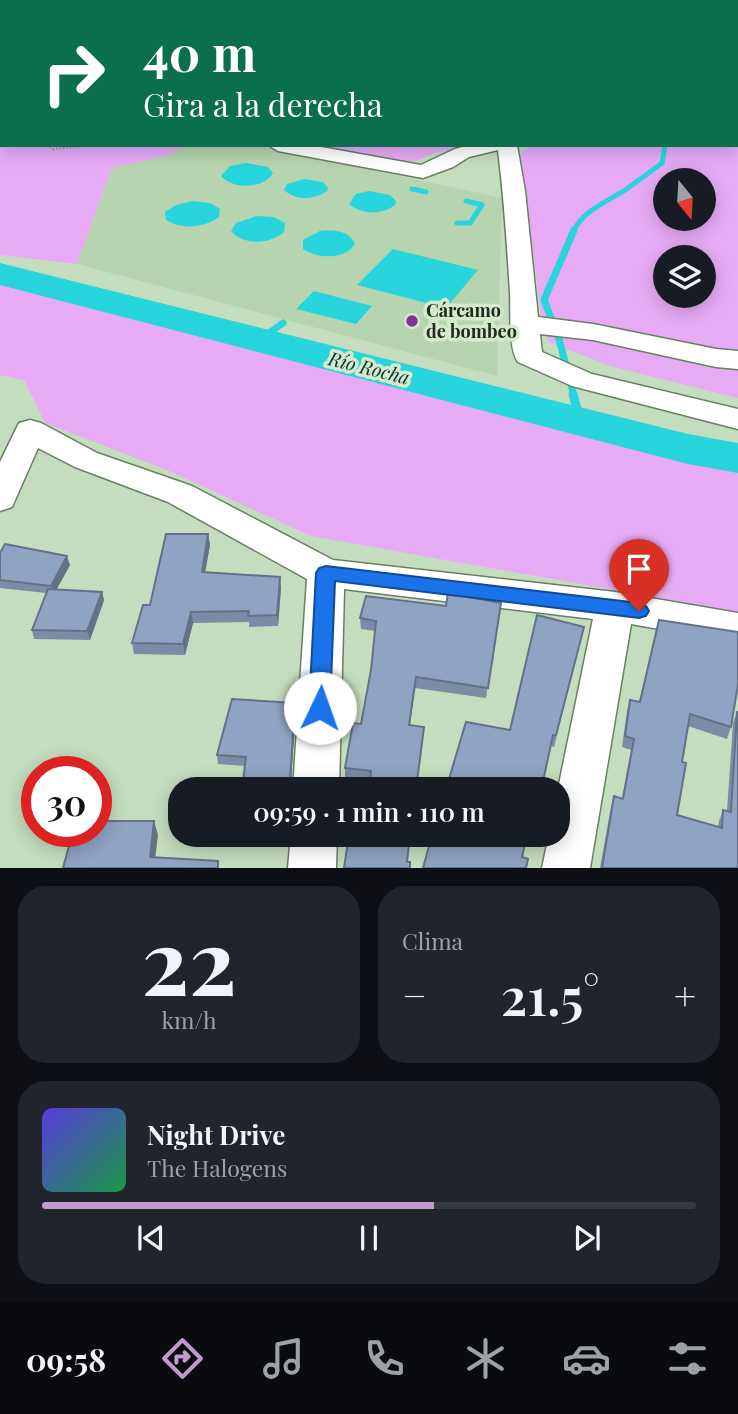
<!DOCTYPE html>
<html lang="es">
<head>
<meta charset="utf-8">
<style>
	:root { --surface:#171b24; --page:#20242c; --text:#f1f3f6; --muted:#9ea1a6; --line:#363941; --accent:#c19acd }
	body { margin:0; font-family:"Playfair Display",serif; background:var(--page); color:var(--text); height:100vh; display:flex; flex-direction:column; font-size:26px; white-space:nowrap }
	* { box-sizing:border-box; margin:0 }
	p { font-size:23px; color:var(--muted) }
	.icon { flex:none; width:38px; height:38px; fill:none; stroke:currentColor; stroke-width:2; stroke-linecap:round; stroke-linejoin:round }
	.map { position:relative; height:868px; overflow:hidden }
	.side { display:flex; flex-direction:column; gap:18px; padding:18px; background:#0d0f14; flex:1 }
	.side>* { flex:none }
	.banner { position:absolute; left:0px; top:0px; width:738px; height:147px; box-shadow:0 4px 18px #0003; background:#0b6e4f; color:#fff; overflow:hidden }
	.needle { width:46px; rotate:162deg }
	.buttons { position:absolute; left:653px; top:168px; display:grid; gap:14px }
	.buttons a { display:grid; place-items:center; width:63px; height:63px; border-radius:50%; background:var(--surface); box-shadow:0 4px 18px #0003; font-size:35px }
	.speed { position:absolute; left:21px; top:756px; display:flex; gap:14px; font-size:35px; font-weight:700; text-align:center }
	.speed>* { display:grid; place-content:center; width:91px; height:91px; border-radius:50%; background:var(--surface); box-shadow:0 4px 18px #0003; line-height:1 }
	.speed .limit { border:10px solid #d22; background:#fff; color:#111 }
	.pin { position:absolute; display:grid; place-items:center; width:60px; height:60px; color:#fff; margin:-72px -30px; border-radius:50% 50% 50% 0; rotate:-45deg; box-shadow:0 0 7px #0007 }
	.pin .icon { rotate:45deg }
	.me { position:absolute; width:77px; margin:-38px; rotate:3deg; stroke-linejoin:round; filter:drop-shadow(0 0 5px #0008) }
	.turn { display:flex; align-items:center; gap:24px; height:147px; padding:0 28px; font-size:32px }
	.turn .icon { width:91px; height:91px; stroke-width:2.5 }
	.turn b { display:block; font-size:49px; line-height:60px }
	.big { font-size:52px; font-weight:600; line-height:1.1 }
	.side .widget { flex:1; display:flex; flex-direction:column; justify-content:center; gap:10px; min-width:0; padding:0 24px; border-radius:28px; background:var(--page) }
	.side .dial { align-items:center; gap:0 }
	.dial b { font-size:91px; line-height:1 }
	.song { display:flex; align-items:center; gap:21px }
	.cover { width:84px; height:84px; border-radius:10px; background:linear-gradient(135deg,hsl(250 70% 55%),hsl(140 70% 35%)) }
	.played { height:7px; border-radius:4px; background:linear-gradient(90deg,var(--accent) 60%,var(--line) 60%) }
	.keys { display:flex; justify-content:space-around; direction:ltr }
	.heat { display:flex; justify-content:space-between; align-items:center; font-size:38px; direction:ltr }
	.side .tiles { flex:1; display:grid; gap:18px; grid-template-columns:1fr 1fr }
	.widget:last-child { grid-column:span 2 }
	.trip { position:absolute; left:168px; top:777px; width:402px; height:70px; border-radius:28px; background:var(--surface); box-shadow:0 4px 18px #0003; font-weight:600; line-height:70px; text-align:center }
	.dock { display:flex; height:112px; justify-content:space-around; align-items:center; background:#090b0e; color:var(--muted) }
	.dock .icon { width:49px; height:49px }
	.dock .selected { color:var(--accent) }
	.dock b { font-size:32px; color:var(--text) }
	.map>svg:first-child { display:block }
</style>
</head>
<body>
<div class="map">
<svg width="738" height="868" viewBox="0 0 738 868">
	<rect width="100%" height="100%" fill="#c4ddbe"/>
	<polygon fill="#b6d4af" points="185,145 255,145 502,198 497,376 77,264 112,168 170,155"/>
	<g fill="#e7abf6" fill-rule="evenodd">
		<path d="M 237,0 L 738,0 L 738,398 L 610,366 L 549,342 L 542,320 L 520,153 L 532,145 L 737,145 L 737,2 L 231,2 ZM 665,180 L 704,180 L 704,219 L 665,219 ZM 665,257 L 704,257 L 704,296 L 665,296 Z"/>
		<polygon points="0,58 2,145 185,145 170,155 112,168 77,264 0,255"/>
		<polygon points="299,145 471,145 436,153 415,161 396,162"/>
		<polygon points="0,284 86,305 115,305 164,324 306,356 653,449 738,466 738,612 311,536 167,470 45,423 24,380 0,375"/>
	</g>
	<g fill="#28d5dc">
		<path d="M 246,163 L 268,167 L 273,173 C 264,189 233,190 221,176 L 230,166 Z"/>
		<path d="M 304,179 L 323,182 L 328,188 L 327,191 C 314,200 296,201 284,190 L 287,184 Z"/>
		<path d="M 369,191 L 390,195 L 396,201 L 395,205 C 382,215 362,215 349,204 L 356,194 Z"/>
		<path d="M 193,201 L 210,203 L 220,209 L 219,217 C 204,228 182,230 166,220 L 165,212 L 176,205 Z"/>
		<path d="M 257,216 L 274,217 L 285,223 L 284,232 C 271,244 243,246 231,231 L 236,223 Z"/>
		<path d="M 320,231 C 333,230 349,230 355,244 C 345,260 317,259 303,249 L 303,240 Z"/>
		<polygon points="393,249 478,270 446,308 357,285"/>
		<polygon points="314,291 372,306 356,324 296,309"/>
	</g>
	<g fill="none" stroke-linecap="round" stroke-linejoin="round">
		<g stroke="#28d5dc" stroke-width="5">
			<polyline points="412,189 426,192"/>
			<polyline points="457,223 470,223 482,205 466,201"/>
			<path d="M 573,232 C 583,210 607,202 625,190 C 638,181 650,172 662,163 L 665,145"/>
		</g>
		<g stroke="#28d5dc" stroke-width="7">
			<polyline points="262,338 283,323"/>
			<polyline points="574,396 559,339 544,300 574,230"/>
		</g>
		<polyline stroke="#28d5dc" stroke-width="9" points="573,394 580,421"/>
		<rect fill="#28d5dc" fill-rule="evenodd" x="0" y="41" width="2" height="8"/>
		<polygon fill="#28d5dc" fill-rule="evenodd" points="0,263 688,434 738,443 738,473 688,464 0,285"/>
		<defs>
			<g id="minor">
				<polygon points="0,0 15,0 2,2 2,6"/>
				<polygon points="126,0 147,0 125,2"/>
				<polygon points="2,31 2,41 0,42 0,32"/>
				<path d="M 268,145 L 310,145 L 421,165 L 455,149 L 469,145 L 517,145 L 525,191 L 538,317 L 593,324 L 716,349 L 738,351 L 738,369 L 716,367 L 593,340 L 540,334 L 542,352 L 592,374 L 738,409 L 738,429 L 572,386 L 518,362 C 508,348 511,311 510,293 C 507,245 504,198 498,150 L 469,157 L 453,167 L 423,178 L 278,151 Z"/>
				<polygon points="30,420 41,423 97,453 192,486 333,560 615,592 738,613 738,643 631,624 590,868 542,868 549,835 558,835 558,789 593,619 344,589 339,789 293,789 307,579 168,502 75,467 38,448 12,507 0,511 0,462 19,423"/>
				<polygon points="291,835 337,835 336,868 288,868"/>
			</g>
		</defs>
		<use href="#minor" stroke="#687f62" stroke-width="3"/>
		<polyline stroke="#7f917a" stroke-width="2.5" stroke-dasharray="1 2.5" stroke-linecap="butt" points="47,145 53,149 92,145"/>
		<use href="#minor" fill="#fff" fill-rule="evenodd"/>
	</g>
	<g fill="#7b8ca7">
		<polygon points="208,534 210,545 205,573 281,588 278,626 249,627 249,622 193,623 185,655 134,654 132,643 150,605"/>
		<polygon points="0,553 70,565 56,590 102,592 104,600 90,640 34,639 32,630 46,593 0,588"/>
		<polygon points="501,603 486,698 415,688 410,725 423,738 417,789 369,789 370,782 345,778 345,768 361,724 371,670 375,631 361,629 360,618 446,606"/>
		<polygon points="656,631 731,727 727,739 688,726 682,762 677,815 718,827 719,821 723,810 727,811 733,723 737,712 738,868 600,868 611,807 614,796 622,798 631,750 622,747 627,711 630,700 639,702"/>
		<polygon points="581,639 554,747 551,746 542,789 446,789 510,730"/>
		<polygon points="296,712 291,781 245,766 218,764 217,755"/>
	</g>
	<g fill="#647288">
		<polygon points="208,534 210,545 203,583 202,572"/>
		<polygon points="67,556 70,565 54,594 51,586"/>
		<polygon points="280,577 281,588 278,626 277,615"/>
		<polygon points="102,592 104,600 90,640 87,631"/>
		<polygon points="191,612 193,623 185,655 183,644"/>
		<polygon points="416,677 415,688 408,736 409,725"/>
		<polygon points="295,703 296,712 290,789 290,780"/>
		<polygon points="154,821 158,835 154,868 150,857"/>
	</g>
	<g fill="#8fa3c2" stroke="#647288" stroke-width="2">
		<polygon points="166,534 208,534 202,572 280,577 277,615 248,616 249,611 191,612 183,644 132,643 143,605 150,605"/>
		<polygon points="5,544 67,556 51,586 0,580 0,553"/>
		<polygon points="48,589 102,592 87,631 32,630"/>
		<polygon points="448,593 501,603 488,688 416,677 409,725 424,727 416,789 369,789 371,771 345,768 353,723 361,724 371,670 376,621 360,618 366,596 446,606"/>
		<polygon points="537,615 584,627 556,735 553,735 542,786 539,785 538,789 446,789 466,722 510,730"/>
		<polygon points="659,620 738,632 738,684 731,727 690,714 682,762 686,763 677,815 722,828 723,810 731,812 737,712 738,712 738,868 602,868 614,796 623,799 634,739 625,736 630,700 640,702"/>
		<polygon points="232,699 295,703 290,780 293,783 293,789 242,789 246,757 217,755"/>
		<polygon points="96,821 154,821 150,857 218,861 218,868 63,868 73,831 96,831"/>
		<polygon points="349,835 410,835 407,862 410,862 410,868 344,868"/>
		<polygon points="432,835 527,835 522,857 528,859 526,868 423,868"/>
	</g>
	<polygon fill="#1a73e8" stroke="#114b97" stroke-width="2" points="326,566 639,603 646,606 649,611 646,616 639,618 335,581 330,708 327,715 320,717 312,715 309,708 316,573 319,568"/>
	<circle fill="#862e9a" stroke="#d1ebcb" stroke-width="2.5" cx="412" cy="321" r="7"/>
	<g text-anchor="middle" stroke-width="7" stroke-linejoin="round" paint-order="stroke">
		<g font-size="18" font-weight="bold" fill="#20291d" stroke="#d1ebcb" text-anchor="start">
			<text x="426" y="317">Cárcamo<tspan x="426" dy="21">de bombeo</tspan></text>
		</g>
		<g font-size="19" font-style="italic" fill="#0d2f30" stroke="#d1ebcb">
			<text transform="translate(369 368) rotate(14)" y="7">Río Rocha</text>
		</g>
	</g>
</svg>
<div class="buttons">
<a><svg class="needle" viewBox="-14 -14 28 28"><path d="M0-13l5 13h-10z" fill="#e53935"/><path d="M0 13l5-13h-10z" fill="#9ea1a6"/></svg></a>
<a><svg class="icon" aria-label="layers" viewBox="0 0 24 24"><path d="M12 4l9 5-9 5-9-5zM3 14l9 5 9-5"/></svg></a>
</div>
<div class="speed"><div class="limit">30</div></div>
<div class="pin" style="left:639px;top:611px;background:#d93025"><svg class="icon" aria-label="arrive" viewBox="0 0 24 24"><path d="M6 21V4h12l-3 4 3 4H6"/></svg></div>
<svg class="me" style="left:320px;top:708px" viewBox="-20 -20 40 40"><circle r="19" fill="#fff"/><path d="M0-13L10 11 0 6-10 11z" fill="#1a73e8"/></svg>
<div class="trip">09:59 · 1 min · 110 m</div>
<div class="banner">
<div class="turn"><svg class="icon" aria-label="right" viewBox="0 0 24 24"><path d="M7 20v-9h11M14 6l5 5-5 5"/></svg><div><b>40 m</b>Gira a la derecha</div></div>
</div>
</div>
<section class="side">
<div class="tiles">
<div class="widget dial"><b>22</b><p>km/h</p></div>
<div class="widget"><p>Clima</p>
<div class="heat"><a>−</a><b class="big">21.5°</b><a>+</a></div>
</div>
<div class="widget">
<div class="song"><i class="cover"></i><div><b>Night Drive</b><p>The Halogens</p></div></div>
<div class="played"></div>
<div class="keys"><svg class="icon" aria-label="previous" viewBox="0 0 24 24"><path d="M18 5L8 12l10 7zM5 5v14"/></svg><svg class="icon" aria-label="pause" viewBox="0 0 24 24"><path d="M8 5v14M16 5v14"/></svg><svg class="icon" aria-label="next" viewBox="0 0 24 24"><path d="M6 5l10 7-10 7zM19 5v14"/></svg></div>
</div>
</div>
</section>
<nav class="dock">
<b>09:58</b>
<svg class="icon selected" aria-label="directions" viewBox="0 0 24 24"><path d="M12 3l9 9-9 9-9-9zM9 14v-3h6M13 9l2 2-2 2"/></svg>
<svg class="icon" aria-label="music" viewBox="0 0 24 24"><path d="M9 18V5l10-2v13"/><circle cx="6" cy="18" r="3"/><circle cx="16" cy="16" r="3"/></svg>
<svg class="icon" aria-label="phone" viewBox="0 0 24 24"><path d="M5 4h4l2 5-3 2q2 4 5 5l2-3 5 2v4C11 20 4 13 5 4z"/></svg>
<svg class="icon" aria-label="climate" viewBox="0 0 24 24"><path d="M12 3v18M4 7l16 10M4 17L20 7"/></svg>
<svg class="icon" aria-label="car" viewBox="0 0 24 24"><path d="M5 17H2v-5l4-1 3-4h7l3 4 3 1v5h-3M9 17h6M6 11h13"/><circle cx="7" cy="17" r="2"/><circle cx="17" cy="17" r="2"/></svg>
<svg class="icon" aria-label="filters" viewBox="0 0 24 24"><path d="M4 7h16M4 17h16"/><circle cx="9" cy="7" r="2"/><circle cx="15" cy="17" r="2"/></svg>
</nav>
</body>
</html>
